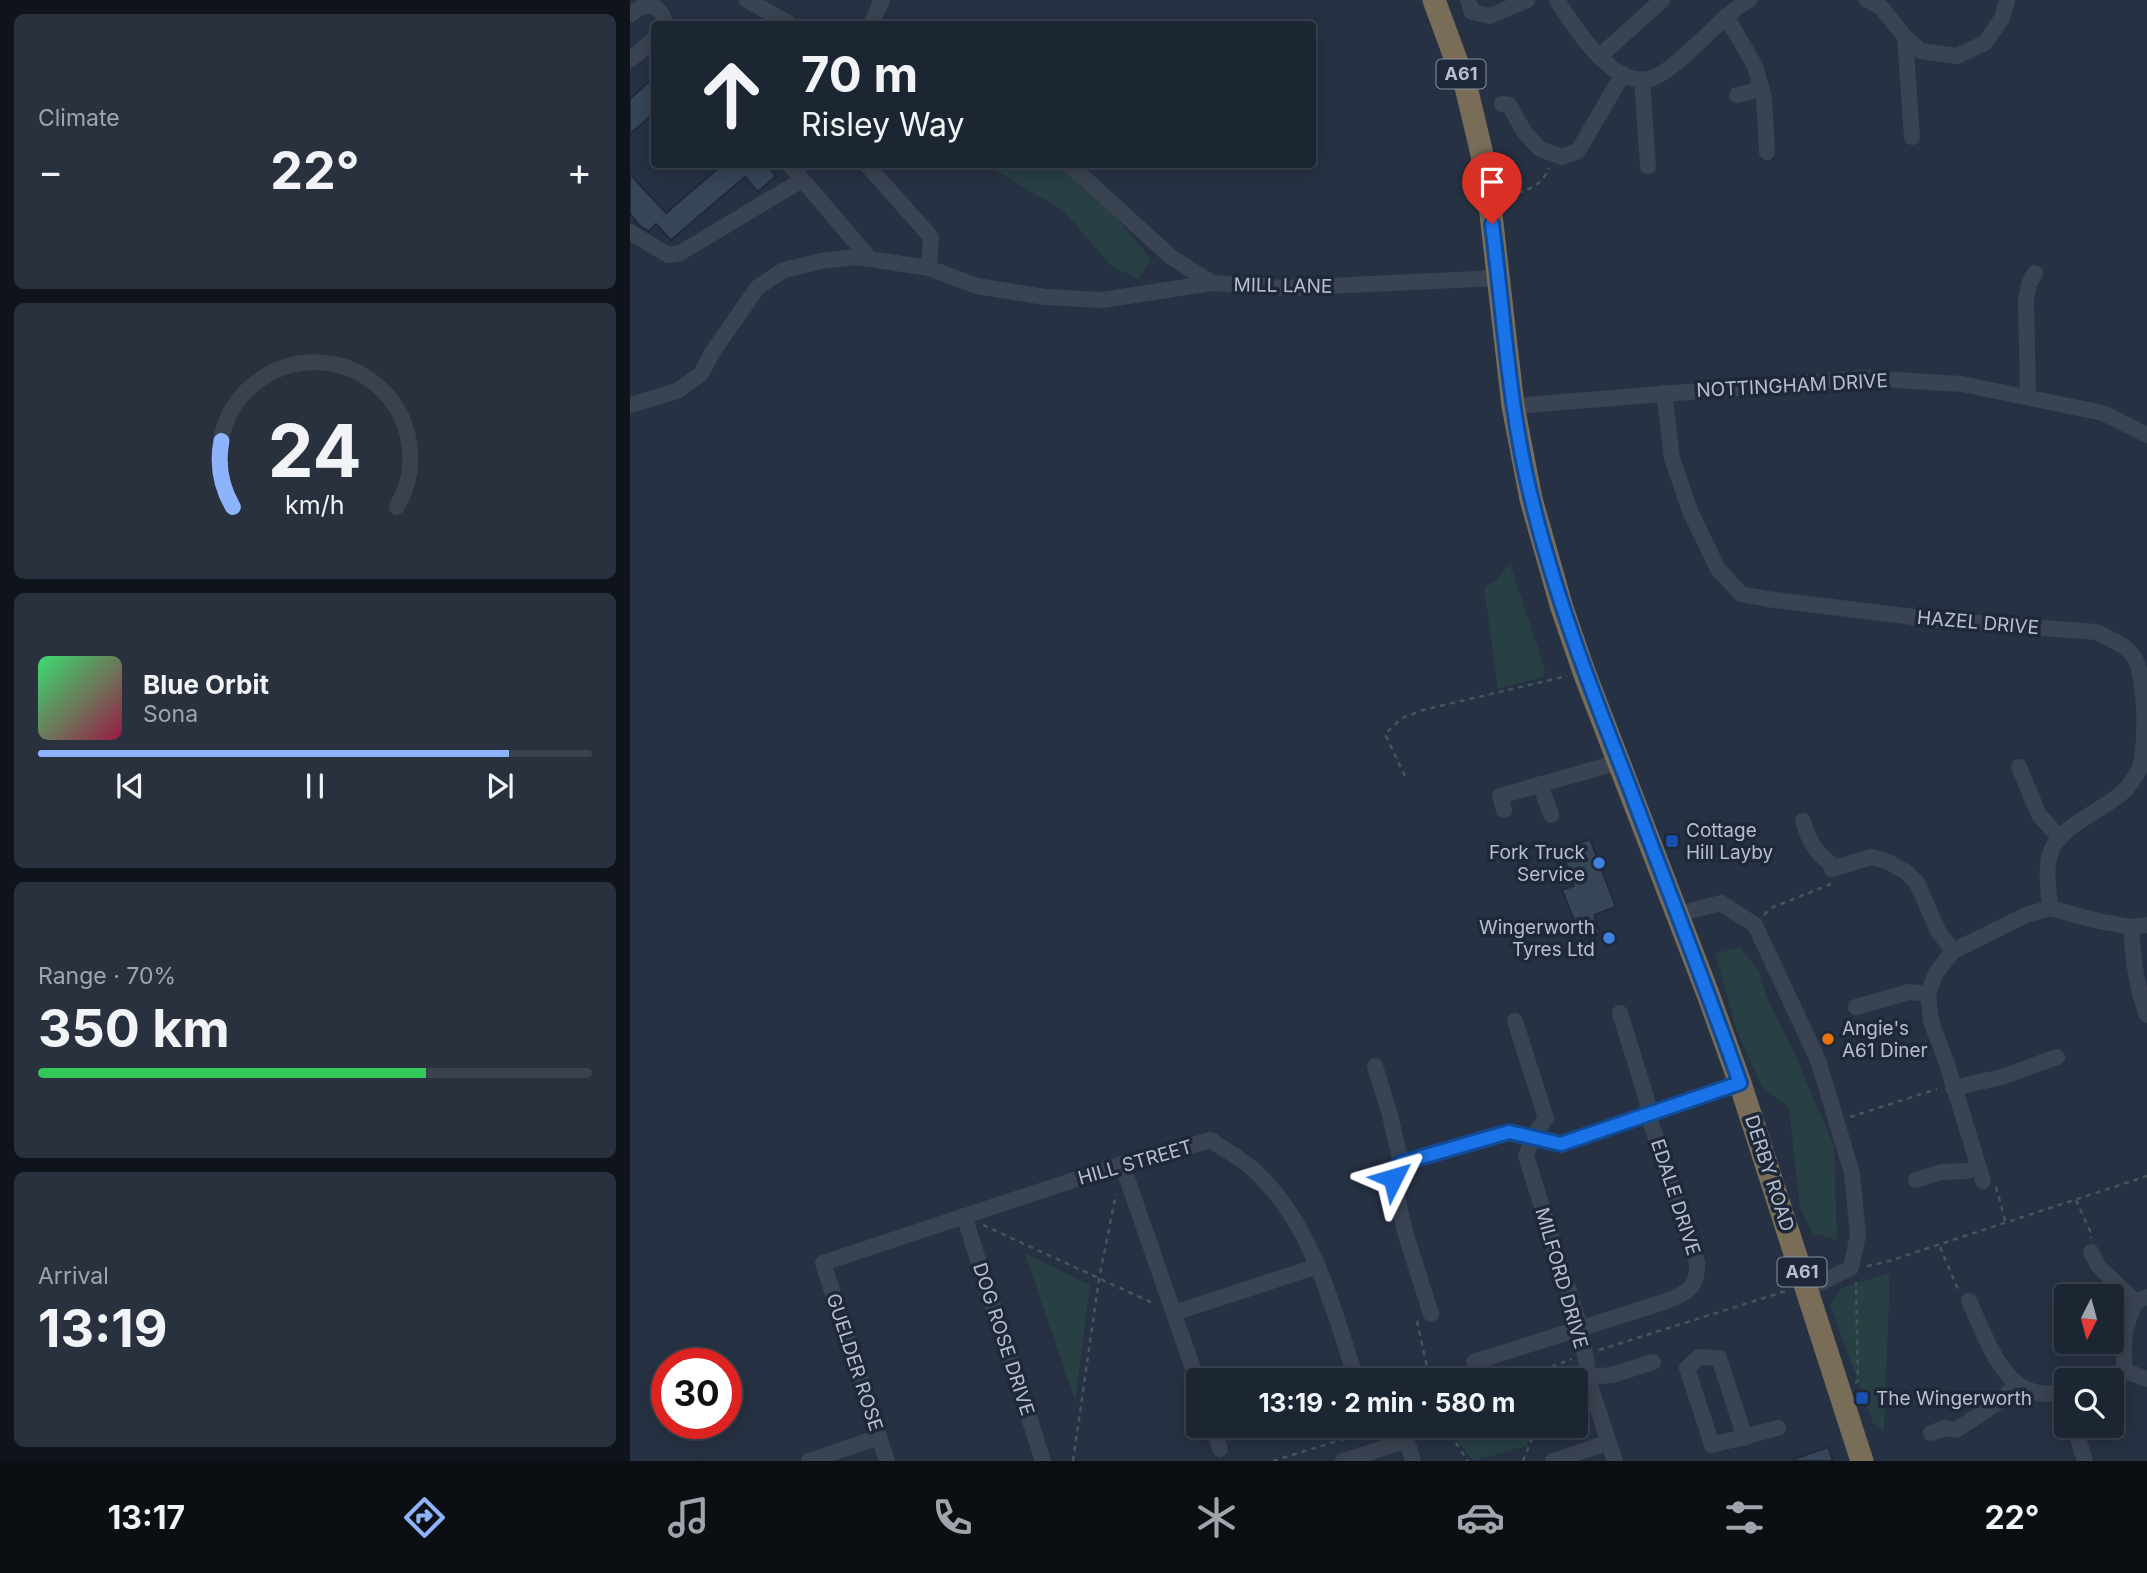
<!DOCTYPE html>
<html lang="en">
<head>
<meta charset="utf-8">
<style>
	:root { --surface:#1c2532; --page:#29313e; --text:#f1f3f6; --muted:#a0a5ac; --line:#3a424d; --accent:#8db3fb }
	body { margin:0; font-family:Inter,sans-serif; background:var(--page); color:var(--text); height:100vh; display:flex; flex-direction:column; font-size:26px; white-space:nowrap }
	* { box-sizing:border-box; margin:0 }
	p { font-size:23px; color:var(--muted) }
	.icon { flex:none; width:38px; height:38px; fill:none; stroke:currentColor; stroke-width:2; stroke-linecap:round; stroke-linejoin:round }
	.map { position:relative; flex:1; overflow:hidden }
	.sheet { display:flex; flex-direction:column; gap:14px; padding:14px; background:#0f141c; width:630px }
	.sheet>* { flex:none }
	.banner { position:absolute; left:21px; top:21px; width:665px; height:147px; border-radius:7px; box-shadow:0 4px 18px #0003,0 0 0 2px var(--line); background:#1c2532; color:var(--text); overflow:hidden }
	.needle { width:46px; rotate:186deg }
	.tools { position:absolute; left:1424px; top:1284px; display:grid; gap:14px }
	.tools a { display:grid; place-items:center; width:70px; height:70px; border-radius:7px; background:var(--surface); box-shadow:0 4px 18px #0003,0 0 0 2px var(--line); font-size:35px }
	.speed { position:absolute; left:21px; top:1348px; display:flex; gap:14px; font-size:35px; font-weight:700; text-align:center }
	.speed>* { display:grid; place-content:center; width:91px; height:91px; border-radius:50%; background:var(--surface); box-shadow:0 4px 18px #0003,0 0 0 2px var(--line); line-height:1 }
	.speed .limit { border:10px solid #d22; background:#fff; color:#111 }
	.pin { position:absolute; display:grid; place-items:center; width:60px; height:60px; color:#fff; margin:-72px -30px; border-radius:50% 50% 50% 0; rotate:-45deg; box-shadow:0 0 7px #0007 }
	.pin .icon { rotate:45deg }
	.me { position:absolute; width:77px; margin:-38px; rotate:50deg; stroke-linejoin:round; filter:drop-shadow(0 0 5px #0008) }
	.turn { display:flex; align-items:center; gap:24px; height:147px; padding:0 35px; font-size:32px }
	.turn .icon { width:91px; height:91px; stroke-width:2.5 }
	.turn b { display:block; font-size:49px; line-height:60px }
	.big { font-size:52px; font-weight:700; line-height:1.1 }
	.sheet .card { flex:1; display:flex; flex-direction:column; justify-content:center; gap:10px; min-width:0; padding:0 24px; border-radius:10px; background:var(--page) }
	.sheet .dial { align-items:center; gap:0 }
	.dial svg { height:182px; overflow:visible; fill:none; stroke:var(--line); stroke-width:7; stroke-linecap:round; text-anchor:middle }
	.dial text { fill:var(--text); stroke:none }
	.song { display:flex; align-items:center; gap:21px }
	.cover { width:84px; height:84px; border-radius:10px; background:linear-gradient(135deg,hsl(140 70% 55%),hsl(340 70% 35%)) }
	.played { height:7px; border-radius:4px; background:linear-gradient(90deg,var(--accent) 85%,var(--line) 85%) }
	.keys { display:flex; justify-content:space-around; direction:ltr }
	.heat { display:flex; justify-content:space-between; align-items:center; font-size:38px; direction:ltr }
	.charge { height:10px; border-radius:5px; background:linear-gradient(90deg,#34c759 70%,var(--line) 0) }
	.trip { position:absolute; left:556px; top:1368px; width:402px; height:70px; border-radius:7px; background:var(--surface); box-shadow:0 4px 18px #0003,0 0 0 2px var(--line); font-weight:700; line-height:70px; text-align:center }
	.menu { display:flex; height:112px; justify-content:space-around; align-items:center; background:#0b0f14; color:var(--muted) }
	.menu .icon { width:49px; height:49px }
	.menu .selected { color:var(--accent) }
	.menu b { font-size:32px; color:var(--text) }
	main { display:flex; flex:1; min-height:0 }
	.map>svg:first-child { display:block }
</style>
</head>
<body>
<main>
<section class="sheet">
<div class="card"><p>Climate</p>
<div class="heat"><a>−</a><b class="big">22°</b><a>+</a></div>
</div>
<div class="card dial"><svg viewBox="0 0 100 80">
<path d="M14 69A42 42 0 1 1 86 69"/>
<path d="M14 69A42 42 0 0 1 9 40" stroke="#8db3fb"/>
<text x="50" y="56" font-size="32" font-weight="700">24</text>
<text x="50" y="72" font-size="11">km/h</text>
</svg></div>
<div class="card">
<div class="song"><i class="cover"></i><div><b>Blue Orbit</b><p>Sona</p></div></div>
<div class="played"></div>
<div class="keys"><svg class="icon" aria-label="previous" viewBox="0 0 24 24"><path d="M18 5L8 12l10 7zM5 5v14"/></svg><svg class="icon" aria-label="pause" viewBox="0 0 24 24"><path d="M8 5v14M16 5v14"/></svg><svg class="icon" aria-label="next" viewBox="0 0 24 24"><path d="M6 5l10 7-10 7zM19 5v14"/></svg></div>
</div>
<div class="card"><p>Range · 70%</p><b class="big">350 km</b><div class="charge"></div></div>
<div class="card"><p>Arrival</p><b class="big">13:19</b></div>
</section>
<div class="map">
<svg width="1517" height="1461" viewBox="0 0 1517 1461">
	<rect width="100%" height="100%" fill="#263143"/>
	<g fill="#283f44">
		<path d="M 356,165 C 370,165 412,161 422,165 C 451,174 502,235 521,259 L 508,279 L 481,266 L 434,211 Z"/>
		<polygon points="880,564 915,669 913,677 868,689 854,587 866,580"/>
		<polygon points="1110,948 1129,971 1137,998 1163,1050 1204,1146 1207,1240 1182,1233 1170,1208 1159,1108 1132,1087 1107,1031 1085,953"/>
		<polygon points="395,1253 460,1285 445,1401"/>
		<polygon points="1260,1273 1254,1432 1243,1423 1200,1305 1212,1288"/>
		<polygon points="863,1426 906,1426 897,1446 843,1461 826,1439"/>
	</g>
	<g fill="#374559" stroke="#212a3a" stroke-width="2">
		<polygon points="24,77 24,113 0,134 0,99"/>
		<polygon points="93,164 136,164 146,176 128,192 115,177 41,240 26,224 19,231 10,226 0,214 0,174 36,213"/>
		<polygon points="960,839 986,907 964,915 970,933 952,940 932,890 944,886 931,850"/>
		<polygon points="1198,1447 1203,1461 1164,1461 1164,1459"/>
	</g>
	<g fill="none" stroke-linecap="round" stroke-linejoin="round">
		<g stroke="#41585b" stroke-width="2.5" stroke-dasharray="5 5" stroke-linecap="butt">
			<path d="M 878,194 C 897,191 911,187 919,168"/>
			<polyline points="775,776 755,734 772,718 793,710 937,676"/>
			<polyline points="1134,915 1141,908 1201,884"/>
			<polyline points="1220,1117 1307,1089"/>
			<polyline points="1366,1187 1376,1224"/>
			<polyline points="1446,1200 1461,1233 1461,1238"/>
			<polyline points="353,1225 525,1304"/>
			<polyline points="1310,1247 1329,1292"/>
			<polyline points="1237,1266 1256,1262 1517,1176"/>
			<polyline points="787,1321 800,1381"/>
			<polyline points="969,1350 1159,1290"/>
			<polyline points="884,1381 942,1359"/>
			<polyline points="926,1381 933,1362"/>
			<polyline points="1225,1383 1228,1381 1226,1282"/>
			<polyline points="815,1426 838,1461"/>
			<polyline points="443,1461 469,1279 486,1194"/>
			<polyline points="643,1461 755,1426"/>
			<polyline points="893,1461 907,1426"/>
		</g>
		<g stroke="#3a4352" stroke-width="16">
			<polyline points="117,0 160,24"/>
			<polyline points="838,0 842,12 860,16 897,0"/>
			<path d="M 927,0 C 945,29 990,100 1031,74 C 1049,63 1066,45 1081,31 C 1093,20 1104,8 1119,0"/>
			<polyline points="1237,0 1251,7 1275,37 1282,137"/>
			<path d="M 0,15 C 17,1 29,2 36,24"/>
			<polyline points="1096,16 1125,66 1134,98 1137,152"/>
			<polyline points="241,24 252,0"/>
			<polyline points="1275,37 1291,51 1327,56 1355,43 1372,18 1377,0"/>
			<polyline points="970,56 1032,0"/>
			<polyline points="0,60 24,39"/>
			<polyline points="1012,81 1018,166"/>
			<polyline points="1107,95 1132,89"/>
			<polyline points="872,104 879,105 895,133 910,149 932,157 948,151 993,74"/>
			<polyline points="159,164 240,259"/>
			<polyline points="236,164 301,237 299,268"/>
			<polyline points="439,164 541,257 582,283 655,288 869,278"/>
			<polyline points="0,232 38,255 50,253 172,180"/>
			<path d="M 1034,393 L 1042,458 L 1060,511 L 1088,569 L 1111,594 L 1137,599 L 1308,620 L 1466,632 C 1479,638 1493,644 1502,654 C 1517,671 1517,751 1509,770 C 1505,777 1499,787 1493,792 C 1473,810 1433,825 1422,849 C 1414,867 1419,889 1420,908"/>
			<polyline points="1398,397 1396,300 1399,284 1405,273"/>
			<polyline points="0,405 47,391 71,374 83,351 128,287 154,270 191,261 225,257 240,259 299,268 347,286 415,297 472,300 582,283"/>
			<polyline points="883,406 1233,378 1332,384 1473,413 1517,435"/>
			<polyline points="1389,767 1409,815 1430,838"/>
			<polyline points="910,784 921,815"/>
			<polyline points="874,810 870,796 989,762"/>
			<path d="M 1173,821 C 1179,843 1188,855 1206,868"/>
			<polyline points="1202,869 1241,857 1256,861 1275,871 1287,883 1308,931 1323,951"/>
			<polyline points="1048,914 1091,903 1125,925 1188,1060 1222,1173 1228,1235 1221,1268 1177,1289"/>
			<path d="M 1501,927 C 1503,957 1506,986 1517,1015"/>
			<polyline points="1226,1007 1279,992 1298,994"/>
			<polyline points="885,1021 916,1118 903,1137 896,1156 951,1330 960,1385 985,1461"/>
			<polyline points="745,1066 760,1115 771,1163"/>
			<polyline points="1323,1088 1372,1077 1427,1057"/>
			<polyline points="492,1164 569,1386"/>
			<polyline points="1286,1180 1311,1172 1337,1171 1348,1167"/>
			<polyline points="1353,1181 1317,1064 1301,1021 1298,994 1306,973 1323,951 1396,915 1420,908 1468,921 1501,927 1517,925"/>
			<polyline points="334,1216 413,1461"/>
			<polyline points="1461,1252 1469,1267 1506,1302 1517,1297"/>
			<path d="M 1339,1301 C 1359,1343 1377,1410 1437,1390"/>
			<polyline points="544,1313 688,1266"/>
			<polyline points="801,1314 775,1232 763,1178 766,1167 771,1163 879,1132 931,1144 1110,1083"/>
			<path d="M 844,1362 L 1034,1302 C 1056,1293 1068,1289 1067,1263 L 1018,1114 L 1017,1100 L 990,1013"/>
			<path d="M 1495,1371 C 1492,1345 1494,1325 1506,1302"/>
			<polyline points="959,1377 982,1375 1023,1362"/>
			<polyline points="1456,1381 1495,1371 1517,1379"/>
			<polyline points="583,1426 590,1449"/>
			<polyline points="772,1426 783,1461"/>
			<polyline points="1444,1426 1455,1461"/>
			<polyline points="1301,1433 1315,1428 1326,1430 1370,1401 1386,1385"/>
			<polyline points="1115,1438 1089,1358 1069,1357 1057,1368 1082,1445 1148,1428"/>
			<polyline points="179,1461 249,1437"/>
			<path d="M 257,1461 L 193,1263 L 492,1164 L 581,1140 C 595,1150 612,1159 625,1171 C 684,1226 702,1307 727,1381"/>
			<polyline points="713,1461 775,1441"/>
			<polyline points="923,1461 979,1442"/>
		</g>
		<polyline stroke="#796d57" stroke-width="23" points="804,0 836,87 851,150 859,197 883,406 901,499 932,608 954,672 1078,994 1110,1083 1232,1461"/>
	</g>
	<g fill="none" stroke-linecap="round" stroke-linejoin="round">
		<defs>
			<path id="route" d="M 763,1178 L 766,1167 L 771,1163 L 879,1132 L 931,1144 L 1110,1083 C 1075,983 1036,885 999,786 C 962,692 926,599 902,501 C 879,410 874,317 862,224"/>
		</defs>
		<use href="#route" stroke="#114b97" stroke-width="18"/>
		<use href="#route" stroke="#1a73e8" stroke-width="12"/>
	</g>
	<g fill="#1a4fb4" stroke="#1f2838" stroke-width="2.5">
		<rect x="1035" y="834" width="14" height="14" rx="3.5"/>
		<rect x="1225" y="1391" width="14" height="14" rx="3.5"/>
	</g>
	<g fill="#3f7fe0" stroke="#1f2838" stroke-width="2.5">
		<circle cx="969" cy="863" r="7"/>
		<circle cx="979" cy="938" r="7"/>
	</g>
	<circle fill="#e8710a" stroke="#1f2838" stroke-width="2.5" cx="1198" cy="1039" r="7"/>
	<g text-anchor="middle" stroke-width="7" stroke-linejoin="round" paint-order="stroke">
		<g fill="#1f2838" stroke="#8991a0" stroke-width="2">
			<rect x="806.5" y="59.5" width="49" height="29" rx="5"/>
			<rect x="1147.5" y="1257.5" width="49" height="29" rx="5"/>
		</g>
		<g font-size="18" font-weight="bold" fill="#b7becc">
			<text x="831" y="80">A61</text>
			<text x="1172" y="1278">A61</text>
		</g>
		<g font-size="19" fill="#b7becc" stroke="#1f2838">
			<text transform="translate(653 285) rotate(1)" y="7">MILL LANE</text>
			<text transform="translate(1162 385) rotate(-3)" y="7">NOTTINGHAM DRIVE</text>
			<text transform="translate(1348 622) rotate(5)" y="7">HAZEL DRIVE</text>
			<text transform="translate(505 1162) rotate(-16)" y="7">HILL STREET</text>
			<text transform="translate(1140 1173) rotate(72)" y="7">DERBY ROAD</text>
			<text transform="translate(1046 1197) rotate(72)" y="7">EDALE DRIVE</text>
			<text transform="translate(932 1278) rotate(74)" y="7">MILFORD DRIVE</text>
			<text transform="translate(374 1339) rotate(72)" y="7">DOG ROSE DRIVE</text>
			<text transform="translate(225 1362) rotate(72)" y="7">GUELDER ROSE</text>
		</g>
		<g font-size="19" fill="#b7becc" stroke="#1f2838" text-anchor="start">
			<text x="1056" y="837">Cottage<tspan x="1056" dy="22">Hill Layby</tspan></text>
			<text x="955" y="859" text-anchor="end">Fork Truck<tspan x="955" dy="22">Service</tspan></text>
			<text x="965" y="934" text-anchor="end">Wingerworth<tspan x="965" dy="22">Tyres Ltd</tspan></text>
			<text x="1212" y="1035">Angie's<tspan x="1212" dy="22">A61 Diner</tspan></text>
			<text x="1246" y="1405">The Wingerworth</text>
		</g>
	</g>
</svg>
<div class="tools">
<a><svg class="needle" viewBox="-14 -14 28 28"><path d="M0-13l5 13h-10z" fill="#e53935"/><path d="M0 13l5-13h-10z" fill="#a0a5ac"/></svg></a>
<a><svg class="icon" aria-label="search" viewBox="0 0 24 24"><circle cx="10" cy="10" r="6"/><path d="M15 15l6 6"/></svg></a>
</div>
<div class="speed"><div class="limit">30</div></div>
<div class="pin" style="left:862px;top:224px;background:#d93025"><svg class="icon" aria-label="arrive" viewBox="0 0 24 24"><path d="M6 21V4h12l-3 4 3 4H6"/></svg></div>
<svg class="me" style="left:763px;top:1178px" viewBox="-20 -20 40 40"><path d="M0-17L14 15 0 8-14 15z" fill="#1a73e8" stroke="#fff" stroke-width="4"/></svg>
<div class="trip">13:19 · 2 min · 580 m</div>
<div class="banner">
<div class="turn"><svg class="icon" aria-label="ahead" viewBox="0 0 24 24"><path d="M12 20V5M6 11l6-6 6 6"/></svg><div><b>70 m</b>Risley Way</div></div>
</div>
</div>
</main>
<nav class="menu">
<b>13:17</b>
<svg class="icon selected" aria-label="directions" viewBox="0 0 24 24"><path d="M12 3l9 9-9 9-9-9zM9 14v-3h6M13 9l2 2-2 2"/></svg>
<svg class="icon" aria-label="music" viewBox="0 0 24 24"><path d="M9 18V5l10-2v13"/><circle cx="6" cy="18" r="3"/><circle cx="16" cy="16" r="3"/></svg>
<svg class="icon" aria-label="phone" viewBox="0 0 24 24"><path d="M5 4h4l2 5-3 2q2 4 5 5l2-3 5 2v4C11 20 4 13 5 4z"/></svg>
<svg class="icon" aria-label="climate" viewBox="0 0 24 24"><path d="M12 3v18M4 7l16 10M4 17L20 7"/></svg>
<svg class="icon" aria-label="car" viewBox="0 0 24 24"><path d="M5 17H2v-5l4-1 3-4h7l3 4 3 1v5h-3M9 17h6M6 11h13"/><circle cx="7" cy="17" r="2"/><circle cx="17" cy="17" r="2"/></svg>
<svg class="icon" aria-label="filters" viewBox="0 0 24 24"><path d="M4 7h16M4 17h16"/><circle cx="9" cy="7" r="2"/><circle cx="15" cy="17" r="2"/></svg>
<b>22°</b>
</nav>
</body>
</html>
